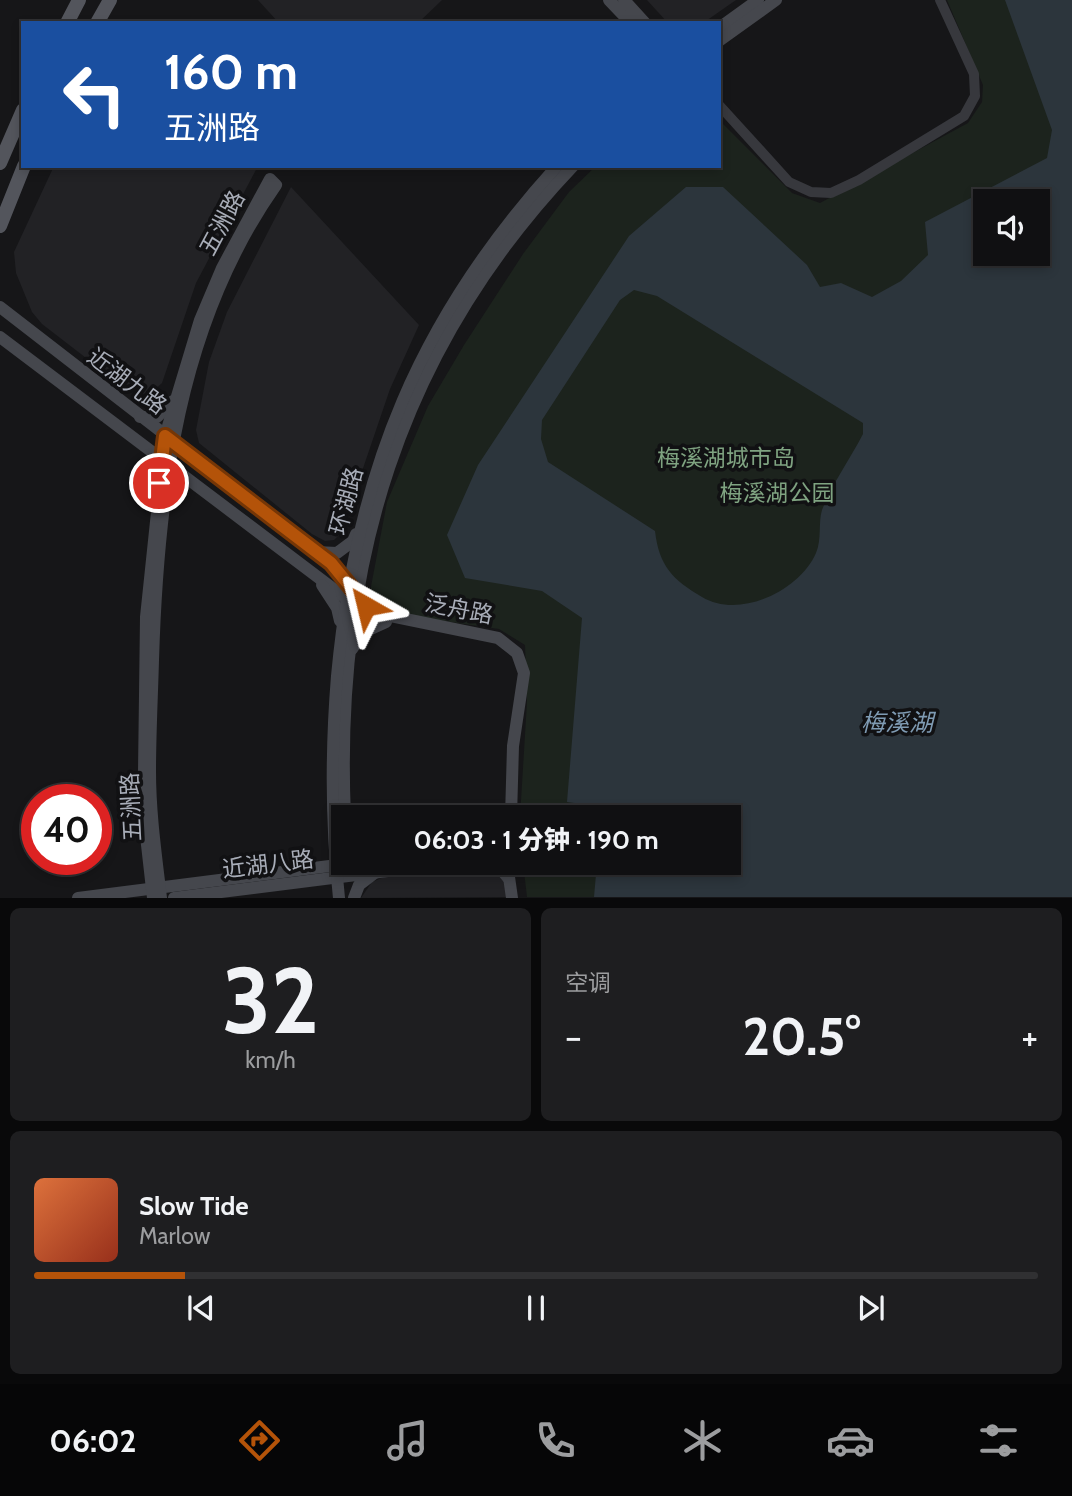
<!DOCTYPE html>
<html lang="zh">
<head>
<meta charset="utf-8">
<style>
	:root { --surface:#101012; --page:#1e1e20; --text:#f1f3f6; --muted:#9c9d9f; --line:#303032; --accent:#b45309 }
	body { margin:0; font-family:Cabin,"Noto Sans SC",sans-serif; background:var(--page); color:var(--text); height:100vh; display:flex; flex-direction:column; font-size:26px; white-space:nowrap }
	* { box-sizing:border-box; margin:0 }
	p { font-size:23px; color:var(--muted) }
	.icon { flex:none; width:38px; height:38px; fill:none; stroke:currentColor; stroke-width:2; stroke-linecap:round; stroke-linejoin:round }
	.map { position:relative; height:898px; overflow:hidden }
	.details { display:flex; flex-direction:column; gap:10px; padding:10px; background:#09090a; flex:1 }
	.details>* { flex:none }
	.hud { position:absolute; left:21px; top:21px; width:700px; height:147px; border-radius:0px; box-shadow:0 4px 10px #0003,0 0 0 2px var(--line); background:#1a4fa0; color:#fff; overflow:hidden }
	.buttons { position:absolute; left:973px; top:189px; display:grid; gap:14px }
	.buttons a { display:grid; place-items:center; width:77px; height:77px; border-radius:0px; background:var(--surface); box-shadow:0 4px 10px #0003,0 0 0 2px var(--line); font-size:35px }
	.speed { position:absolute; left:21px; top:784px; display:flex; gap:14px; font-size:35px; font-weight:700; text-align:center }
	.speed>* { display:grid; place-content:center; width:91px; height:91px; border-radius:50%; background:var(--surface); box-shadow:0 4px 10px #0003,0 0 0 2px var(--line); line-height:1 }
	.speed .limit { border:10px solid #d22; background:#fff; color:#111 }
	.pin { position:absolute; display:grid; place-items:center; width:60px; height:60px; color:#fff; margin:-30px; border:4px solid #fff; border-radius:50%; box-shadow:0 2px 7px #0007 }
	.me { position:absolute; width:77px; margin:-38px; rotate:323deg; stroke-linejoin:round; filter:drop-shadow(0 0 5px #0008) }
	.turn { display:flex; align-items:center; gap:24px; height:147px; padding:0 28px; font-size:32px }
	.turn .icon { width:91px; height:91px; stroke-width:2.5 }
	.turn b { display:block; font-size:49px; line-height:60px }
	.big { font-size:52px; font-weight:800; line-height:1.1 }
	.details .card { flex:1; display:flex; flex-direction:column; justify-content:center; gap:10px; min-width:0; padding:0 24px; border-radius:10px; background:var(--page) }
	.details .dial { align-items:center; gap:0 }
	.dial b { font-size:91px; line-height:1 }
	.song { display:flex; align-items:center; gap:21px }
	.cover { width:84px; height:84px; border-radius:10px; background:linear-gradient(135deg,hsl(20 70% 55%),hsl(10 70% 35%)) }
	.played { height:7px; border-radius:4px; background:linear-gradient(90deg,var(--accent) 15%,var(--line) 15%) }
	.keys { display:flex; justify-content:space-around; direction:ltr }
	.heat { display:flex; justify-content:space-between; align-items:center; font-size:38px; direction:ltr }
	.details .tiles { flex:1; display:grid; gap:10px; grid-template-columns:1fr 1fr }
	.card:last-child { grid-column:span 2 }
	.trip { position:absolute; left:331px; top:805px; width:410px; height:70px; border-radius:0px; background:var(--surface); box-shadow:0 4px 10px #0003,0 0 0 2px var(--line); font-weight:800; line-height:70px; text-align:center }
	.menu { display:flex; height:112px; justify-content:space-around; align-items:center; background:#060607; color:var(--muted) }
	.menu .icon { width:49px; height:49px }
	.menu .current { color:var(--accent) }
	.menu b { font-size:32px; color:var(--text) }
	.map>svg:first-child { display:block }
</style>
</head>
<body>
<div class="map">
<svg width="1072" height="898" viewBox="0 0 1072 898">
	<rect width="100%" height="100%" fill="#161618"/>
	<g fill="#222225">
		<polygon points="258,0 442,0 418,23 279,23"/>
		<polygon points="647,0 736,0 703,23 668,23"/>
		<polygon points="54,166 258,166 196,283 162,383 151,393 144,394 125,388 42,324 32,312 16,273 14,252"/>
		<polygon points="291,187 419,325 390,389 341,533 334,540 325,541 312,534 199,443 196,430 209,362 227,312"/>
		<polygon points="476,864 496,873 503,880 509,897 361,898 372,882 384,877"/>
	</g>
	<path fill="#1c231d" fill-rule="evenodd" d="M 947,0 L 1072,0 L 1072,897 L 527,897 L 523,863 L 728,863 L 728,817 L 520,817 L 527,702 L 525,645 L 499,629 L 382,612 L 369,597 L 387,502 L 428,406 L 464,345 L 523,254 L 569,192 L 596,166 L 719,166 L 719,120 L 792,193 L 820,203 L 968,123 L 982,102 L 983,85 ZM 985,201 L 1038,201 L 1038,254 L 985,254 Z"/>
	<path fill="#2c353c" fill-rule="evenodd" d="M 1005,0 L 1072,0 L 1072,897 L 594,897 L 597,863 L 728,863 L 728,817 L 605,817 L 589,805 L 567,802 L 582,618 L 542,591 L 465,578 L 447,535 L 478,465 L 629,236 L 686,187 L 723,187 L 807,265 L 820,287 L 841,283 L 872,297 L 901,281 L 928,255 L 925,222 L 1047,158 L 1052,130 ZM 985,201 L 1038,201 L 1038,254 L 985,254 ZM 634,290 L 657,296 L 863,423 L 863,434 C 850,459 832,484 822,510 C 818,523 822,539 816,553 C 800,590 740,620 702,597 C 673,580 659,566 655,531 L 548,462 L 541,439 L 542,420 L 620,300 Z"/>
	<g fill="none" stroke-linecap="round" stroke-linejoin="round">
		<polyline stroke="#37383d" stroke-width="10" points="719,105 789,182 811,192 831,193 859,180 964,116 975,96 974,74 940,0"/>
		<g stroke="#45474d" stroke-width="12">
			<polyline points="609,0 631,23"/>
			<polyline points="624,0 645,23"/>
			<polyline points="719,28 758,0"/>
			<polyline points="719,41 776,0"/>
			<polyline points="0,307 331,563 366,606 376,613 498,638 517,653 524,673 513,746 511,817"/>
			<polyline points="0,337 368,615"/>
			<polyline points="140,417 157,417 173,401"/>
			<polyline points="316,552 337,553 353,541 356,534"/>
			<polyline points="322,585 337,608 340,621"/>
			<polyline points="352,649 364,632 386,622"/>
			<path d="M 345,817 C 334,568 398,350 573,166"/>
			<polyline points="492,863 499,867 509,879"/>
			<polyline points="507,863 512,898"/>
			<polyline points="78,898 353,863"/>
			<path d="M 153,898 L 145,827 L 144,772 L 146,617 L 165,436 L 200,320 L 222,268 L 270,179 L 276,185 C 178,324 158,495 153,660 C 152,697 150,734 150,771 C 150,814 156,855 161,898"/>
			<polyline points="174,898 451,863"/>
			<path d="M 339,898 C 331,824 331,749 337,676 C 356,472 419,318 557,166"/>
			<polyline points="354,898 359,885 376,872"/>
		</g>
		<g stroke="#53555c" stroke-width="14">
			<polyline points="67,23 79,0"/>
			<polyline points="97,23 110,0"/>
			<polyline points="0,163 23,110"/>
			<polyline points="0,226 24,166"/>
		</g>
	</g>
	<g fill="none" stroke-linecap="round" stroke-linejoin="round">
		<defs>
			<polyline id="route" points="159,483 165,436 331,563 366,606"/>
		</defs>
		<use href="#route" stroke="#753606" stroke-width="18"/>
		<use href="#route" stroke="#b45309" stroke-width="12"/>
	</g>
	<g text-anchor="middle" stroke-width="7" stroke-linejoin="round" paint-order="stroke">
		<g font-size="23" fill="#a8adb8" stroke="#111113">
			<text transform="translate(222 223) rotate(-62)" y="8">五洲路</text>
			<text transform="translate(127 381) rotate(37)" y="8">近湖九路</text>
			<text transform="translate(346 501) rotate(-75)" y="8">环湖路</text>
			<text transform="translate(459 609) rotate(11)" y="8">泛舟路</text>
			<text transform="translate(131 807) rotate(-93)" y="8">五洲路</text>
			<text transform="translate(268 864) rotate(-7)" y="8">近湖八路</text>
		</g>
		<g font-size="23" fill="#7fa381" stroke="#111113">
			<text x="726" y="466">梅溪湖城市岛</text>
			<text x="777" y="501">梅溪湖公园</text>
		</g>
		<g font-size="24" font-style="italic" fill="#7f9bb3" stroke="#111113">
			<text x="897" y="731">梅溪湖</text>
		</g>
	</g>
</svg>
<div class="buttons">
<a><svg class="icon" aria-label="sound" viewBox="0 0 24 24"><path d="M4 9h4l5-4v14l-5-4H4zM17 9q2 3 0 6"/></svg></a>
</div>
<div class="speed"><div class="limit">40</div></div>
<div class="pin" style="left:159px;top:483px;background:#d93025"><svg class="icon" aria-label="arrive" viewBox="0 0 24 24"><path d="M6 21V4h12l-3 4 3 4H6"/></svg></div>
<svg class="me" style="left:366px;top:606px" viewBox="-20 -20 40 40"><path d="M0-17L14 15 0 8-14 15z" fill="#b45309" stroke="#fff" stroke-width="4"/></svg>
<div class="trip">06:03 · 1 分钟 · 190 m</div>
<div class="hud">
<div class="turn"><svg class="icon" aria-label="left" viewBox="0 0 24 24"><path d="M17 20v-9H6M10 6l-5 5 5 5"/></svg><div><b>160 m</b>五洲路</div></div>
</div>
</div>
<section class="details">
<div class="tiles">
<div class="card dial"><b>32</b><p>km/h</p></div>
<div class="card"><p>空调</p>
<div class="heat"><a>−</a><b class="big">20.5°</b><a>+</a></div>
</div>
<div class="card">
<div class="song"><i class="cover"></i><div><b>Slow Tide</b><p>Marlow</p></div></div>
<div class="played"></div>
<div class="keys"><svg class="icon" aria-label="previous" viewBox="0 0 24 24"><path d="M18 5L8 12l10 7zM5 5v14"/></svg><svg class="icon" aria-label="pause" viewBox="0 0 24 24"><path d="M8 5v14M16 5v14"/></svg><svg class="icon" aria-label="next" viewBox="0 0 24 24"><path d="M6 5l10 7-10 7zM19 5v14"/></svg></div>
</div>
</div>
</section>
<nav class="menu">
<b>06:02</b>
<svg class="icon current" aria-label="directions" viewBox="0 0 24 24"><path d="M12 3l9 9-9 9-9-9zM9 14v-3h6M13 9l2 2-2 2"/></svg>
<svg class="icon" aria-label="music" viewBox="0 0 24 24"><path d="M9 18V5l10-2v13"/><circle cx="6" cy="18" r="3"/><circle cx="16" cy="16" r="3"/></svg>
<svg class="icon" aria-label="phone" viewBox="0 0 24 24"><path d="M5 4h4l2 5-3 2q2 4 5 5l2-3 5 2v4C11 20 4 13 5 4z"/></svg>
<svg class="icon" aria-label="climate" viewBox="0 0 24 24"><path d="M12 3v18M4 7l16 10M4 17L20 7"/></svg>
<svg class="icon" aria-label="car" viewBox="0 0 24 24"><path d="M5 17H2v-5l4-1 3-4h7l3 4 3 1v5h-3M9 17h6M6 11h13"/><circle cx="7" cy="17" r="2"/><circle cx="17" cy="17" r="2"/></svg>
<svg class="icon" aria-label="filters" viewBox="0 0 24 24"><path d="M4 7h16M4 17h16"/><circle cx="9" cy="7" r="2"/><circle cx="15" cy="17" r="2"/></svg>
</nav>
</body>
</html>
